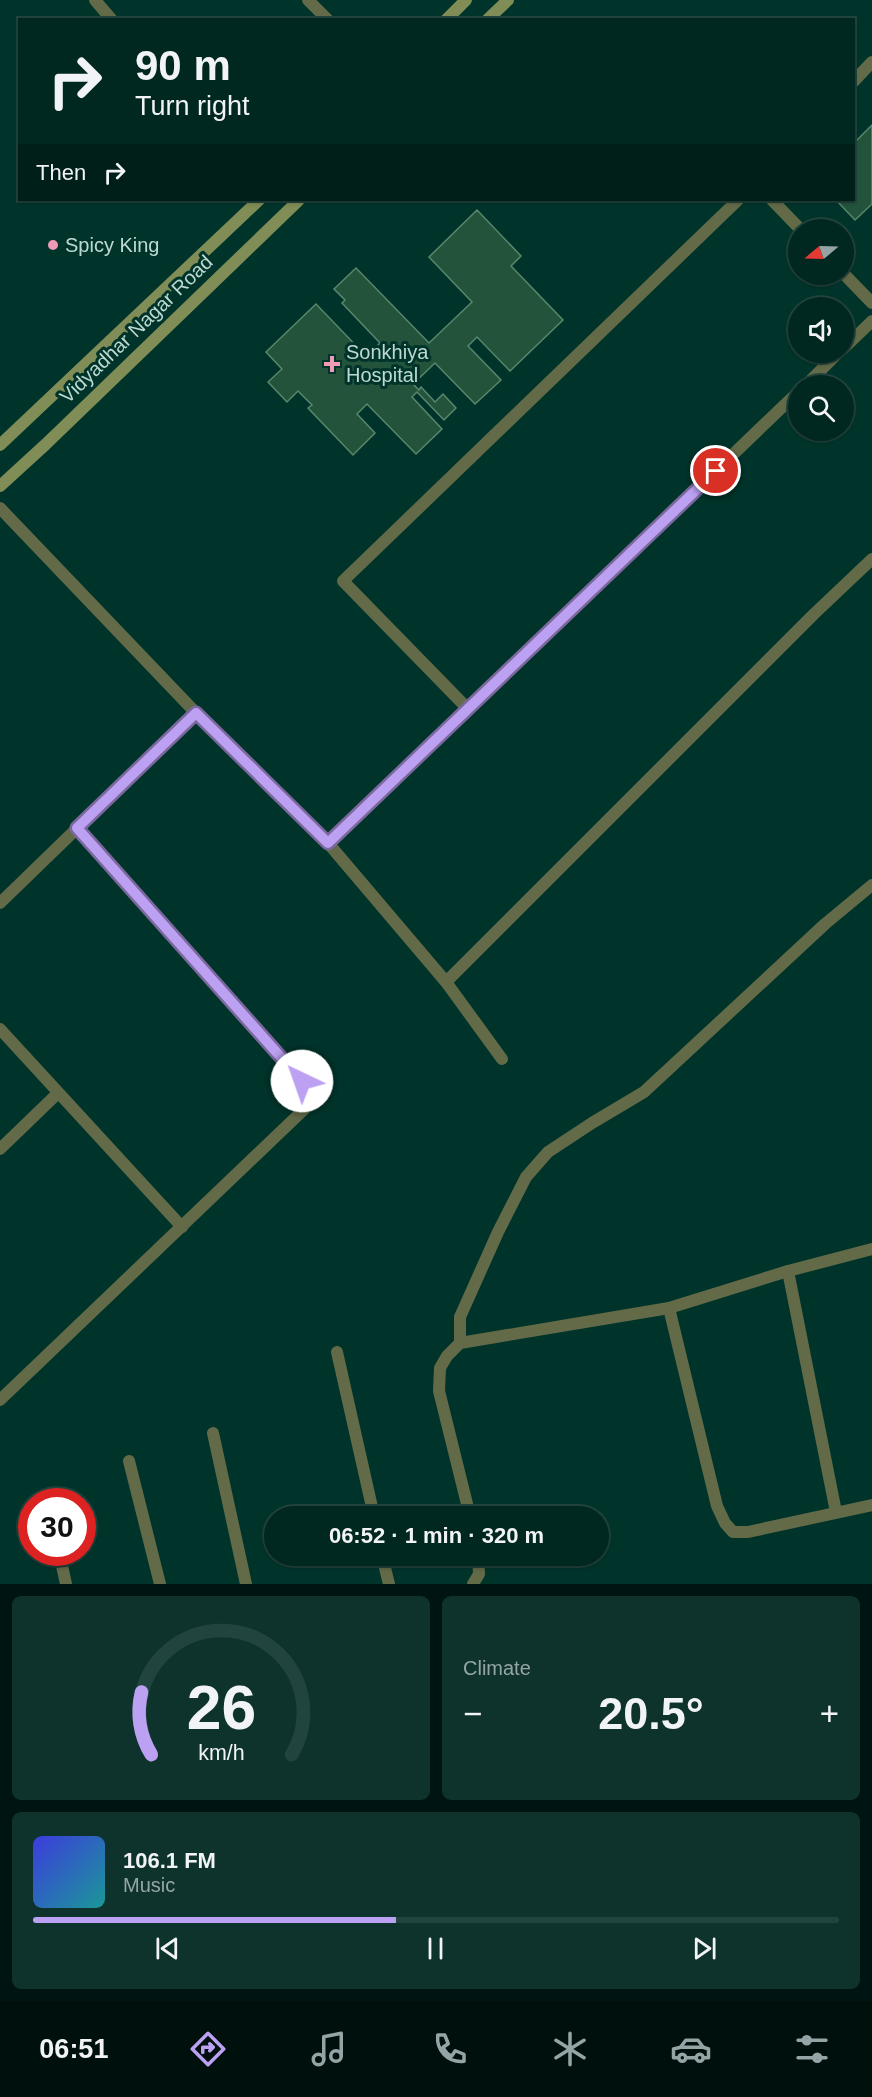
<!DOCTYPE html>
<html lang="en">
<head>
<meta charset="utf-8">
<style>
	:root { --surface:#002720; --page:#0e332d; --text:#f1f3f6; --muted:#95a5a5; --line:#22443e; --accent:#bca0f2 }
	body { margin:0; font-family:Helvetica,sans-serif; background:var(--page); color:var(--text); height:100vh; display:flex; flex-direction:column; font-size:22px; white-space:nowrap }
	* { box-sizing:border-box; margin:0 }
	p { font-size:20px; color:var(--muted) }
	.icon { flex:none; width:33px; height:33px; fill:none; stroke:currentColor; stroke-width:2; stroke-linecap:round; stroke-linejoin:round }
	.map { position:relative; height:1584px; overflow:hidden }
	.details { display:flex; flex-direction:column; gap:12px; padding:12px; background:#001512; flex:1 }
	.details>* { flex:none }
	.hud { position:absolute; left:18px; top:18px; width:837px; height:183px; border-radius:0px; box-shadow:0 2px 4px #0004,0 0 0 2px var(--line); background:#002720; color:var(--text); overflow:hidden }
	.needle { width:39px; rotate:251deg }
	.fabs { position:absolute; left:788px; top:219px; display:grid; gap:12px }
	.fabs a { display:grid; place-items:center; width:66px; height:66px; border-radius:50%; background:var(--surface); box-shadow:0 2px 4px #0004,0 0 0 2px var(--line); font-size:30px }
	.speed { position:absolute; left:18px; top:1488px; display:flex; gap:12px; font-size:30px; font-weight:700; text-align:center }
	.speed>* { display:grid; place-content:center; width:78px; height:78px; border-radius:50%; background:var(--surface); box-shadow:0 2px 4px #0004,0 0 0 2px var(--line); line-height:1 }
	.speed .limit { border:9px solid #d22; background:#fff; color:#111 }
	.pin { position:absolute; display:grid; place-items:center; width:51px; height:51px; color:#fff; margin:-26px; border:3px solid #fff; border-radius:50%; box-shadow:0 2px 6px #0007 }
	.me { position:absolute; width:66px; margin:-33px; rotate:318deg; stroke-linejoin:round; filter:drop-shadow(0 0 4px #0008) }
	.turn { display:flex; align-items:center; gap:21px; height:126px; padding:0 18px; font-size:27px }
	.turn .icon { width:78px; height:78px; stroke-width:2.5 }
	.turn b { display:block; font-size:42px; line-height:51px }
	.then { display:flex; align-items:center; height:57px; padding:0 18px; background:#0003; gap:12px; font-size:22px }
	.big { font-size:45px; font-weight:700; line-height:1.1 }
	.details .widget { flex:1; display:flex; flex-direction:column; justify-content:center; gap:9px; min-width:0; padding:0 21px; border-radius:9px; background:var(--page) }
	.details .dial { align-items:center; gap:0 }
	.dial svg { height:156px; overflow:visible; fill:none; stroke:var(--line); stroke-width:7; stroke-linecap:round; text-anchor:middle }
	.dial text { fill:var(--text); stroke:none }
	.song { display:flex; align-items:center; gap:18px }
	.cover { width:72px; height:72px; border-radius:9px; background:linear-gradient(135deg,hsl(240 70% 55%),hsl(180 70% 35%)) }
	.played { height:6px; border-radius:3px; background:linear-gradient(90deg,var(--accent) 45%,var(--line) 45%) }
	.keys { display:flex; justify-content:space-around; direction:ltr }
	.heat { display:flex; justify-content:space-between; align-items:center; font-size:33px; direction:ltr }
	.details .tiles { flex:1; display:grid; gap:12px; grid-template-columns:1fr 1fr }
	.widget:last-child { grid-column:span 2 }
	.trip { position:absolute; left:264px; top:1506px; width:345px; height:60px; border-radius:30px; background:var(--surface); box-shadow:0 2px 4px #0004,0 0 0 2px var(--line); font-weight:700; line-height:60px; text-align:center }
	.dock { display:flex; height:96px; justify-content:space-around; align-items:center; background:#00100d; color:var(--muted) }
	.dock .icon { width:42px; height:42px }
	.dock .on { color:var(--accent) }
	.dock b { font-size:27px; color:var(--text) }
	.map>svg:first-child { display:block }
</style>
</head>
<body>
<div class="map">
<svg width="872" height="1584" viewBox="0 0 872 1584">
	<rect width="100%" height="100%" fill="#00342b"/>
	<g fill="#24533b" stroke="#58876c" stroke-width="1.5">
		<polygon points="872,125 872,204 855,220 836,200 854,200 854,143"/>
		<polygon points="477,210 521,256 511,266 563,320 510,371 477,337 468,346 501,380 475,404 435,363 413,384 419,390 421,387 435,402 443,394 456,408 444,420 417,392 412,397 442,429 416,454 367,404 357,414 375,433 353,455 308,408 312,405 298,391 287,402 268,382 282,369 266,352 316,304 366,356 380,343 342,303 345,300 334,289 356,268 429,343 472,302 429,257"/>
	</g>
	<g fill="none" stroke-linecap="round" stroke-linejoin="round">
		<g stroke="#626a48" stroke-width="12">
			<polyline points="95,0 112,20"/>
			<polyline points="308,0 328,20"/>
			<polyline points="854,81 872,62"/>
			<polyline points="772,200 801,230"/>
			<polyline points="843,273 872,303"/>
			<polyline points="843,349 872,321"/>
			<polyline points="805,386 839,352"/>
			<polyline points="0,508 196,713 0,903"/>
			<polyline points="468,709 343,581 738,200"/>
			<polyline points="196,713 328,843 446,982 814,614 872,559"/>
			<polyline points="328,843 798,392"/>
			<polyline points="446,982 502,1059"/>
			<polyline points="0,1029 182,1227"/>
			<polyline points="0,1149 58,1093"/>
			<polyline points="788,1271 836,1512"/>
			<polyline points="669,1308 717,1506 725,1523 733,1532 748,1532 872,1505"/>
			<polyline points="460,1343 460,1317 498,1232 526,1177 548,1152 592,1123 644,1092 825,924 872,885"/>
			<polyline points="337,1352 374,1516"/>
			<polyline points="0,1400 317,1097 77,828"/>
			<polyline points="213,1433 246,1584"/>
			<polyline points="129,1461 160,1584"/>
			<polyline points="470,1516 439,1391 440,1368 447,1356 460,1343 669,1308 788,1271 872,1249"/>
			<polyline points="59,1552 66,1584"/>
			<polyline points="382,1556 389,1584"/>
			<polyline points="473,1584 479,1574 478,1556"/>
		</g>
		<g stroke="#818d57" stroke-width="12">
			<polyline points="446,20 466,0"/>
			<polyline points="487,20 508,0"/>
			<polyline points="0,445 259,200"/>
			<polyline points="0,486 46,444 299,200"/>
		</g>
	</g>
	<g fill="none" stroke-linecap="round" stroke-linejoin="round">
		<defs>
			<polyline id="route" points="302,1081 77,828 196,713 328,843 716,471"/>
		</defs>
		<use href="#route" stroke="#7a689d" stroke-width="15"/>
		<use href="#route" stroke="#bca0f2" stroke-width="10"/>
	</g>
	<g fill="#f09ab6" stroke="#00342b" stroke-width="2">
		<circle cx="53" cy="245" r="6"/>
		<path d="M329 355h6v6h6v6h-6v6h-6v-6h-6v-6h6z"/>
	</g>
	<g text-anchor="middle" stroke-width="6" stroke-linejoin="round" paint-order="stroke">
		<g font-size="20" fill="#bcd9d2" stroke="#00342b" text-anchor="start">
			<text x="65" y="252">Spicy King</text>
			<text x="346" y="359">Sonkhiya<tspan x="346" dy="23">Hospital</tspan></text>
		</g>
		<g font-size="20" fill="#bcd9d2" stroke="#00342b">
			<text transform="translate(136 329) rotate(-44)" y="7">Vidyadhar Nagar Road</text>
		</g>
	</g>
</svg>
<div class="fabs">
<a><svg class="needle" viewBox="-14 -14 28 28"><path d="M0-13l5 13h-10z" fill="#e53935"/><path d="M0 13l5-13h-10z" fill="#95a5a5"/></svg></a>
<a><svg class="icon" aria-label="sound" viewBox="0 0 24 24"><path d="M4 9h4l5-4v14l-5-4H4zM17 9q2 3 0 6"/></svg></a>
<a><svg class="icon" aria-label="search" viewBox="0 0 24 24"><circle cx="10" cy="10" r="6"/><path d="M15 15l6 6"/></svg></a>
</div>
<div class="speed"><div class="limit">30</div></div>
<div class="pin" style="left:716px;top:471px;background:#d93025"><svg class="icon" aria-label="arrive" viewBox="0 0 24 24"><path d="M6 21V4h12l-3 4 3 4H6"/></svg></div>
<svg class="me" style="left:302px;top:1081px" viewBox="-20 -20 40 40"><circle r="19" fill="#fff"/><path d="M0-13L10 11 0 6-10 11z" fill="#bca0f2"/></svg>
<div class="trip">06:52 · 1 min · 320 m</div>
<div class="hud">
<div class="turn"><svg class="icon" aria-label="right" viewBox="0 0 24 24"><path d="M7 20v-9h11M14 6l5 5-5 5"/></svg><div><b>90 m</b>Turn right</div></div>
<div class="then">Then<svg class="icon" aria-label="right" viewBox="0 0 24 24"><path d="M7 20v-9h11M14 6l5 5-5 5"/></svg></div>
</div>
</div>
<section class="details">
<div class="tiles">
<div class="widget dial"><svg viewBox="0 0 100 80">
<path d="M14 69A42 42 0 1 1 86 69"/>
<path d="M14 69A42 42 0 0 1 9 37" stroke="#bca0f2"/>
<text x="50" y="56" font-size="32" font-weight="700">26</text>
<text x="50" y="72" font-size="11">km/h</text>
</svg></div>
<div class="widget"><p>Climate</p>
<div class="heat"><a>−</a><b class="big">20.5°</b><a>+</a></div>
</div>
<div class="widget">
<div class="song"><i class="cover"></i><div><b>106.1 FM</b><p>Music</p></div></div>
<div class="played"></div>
<div class="keys"><svg class="icon" aria-label="previous" viewBox="0 0 24 24"><path d="M18 5L8 12l10 7zM5 5v14"/></svg><svg class="icon" aria-label="pause" viewBox="0 0 24 24"><path d="M8 5v14M16 5v14"/></svg><svg class="icon" aria-label="next" viewBox="0 0 24 24"><path d="M6 5l10 7-10 7zM19 5v14"/></svg></div>
</div>
</div>
</section>
<nav class="dock">
<b>06:51</b>
<svg class="icon on" aria-label="directions" viewBox="0 0 24 24"><path d="M12 3l9 9-9 9-9-9zM9 14v-3h6M13 9l2 2-2 2"/></svg>
<svg class="icon" aria-label="music" viewBox="0 0 24 24"><path d="M9 18V5l10-2v13"/><circle cx="6" cy="18" r="3"/><circle cx="16" cy="16" r="3"/></svg>
<svg class="icon" aria-label="phone" viewBox="0 0 24 24"><path d="M5 4h4l2 5-3 2q2 4 5 5l2-3 5 2v4C11 20 4 13 5 4z"/></svg>
<svg class="icon" aria-label="climate" viewBox="0 0 24 24"><path d="M12 3v18M4 7l16 10M4 17L20 7"/></svg>
<svg class="icon" aria-label="car" viewBox="0 0 24 24"><path d="M5 17H2v-5l4-1 3-4h7l3 4 3 1v5h-3M9 17h6M6 11h13"/><circle cx="7" cy="17" r="2"/><circle cx="17" cy="17" r="2"/></svg>
<svg class="icon" aria-label="filters" viewBox="0 0 24 24"><path d="M4 7h16M4 17h16"/><circle cx="9" cy="7" r="2"/><circle cx="15" cy="17" r="2"/></svg>
</nav>
</body>
</html>
